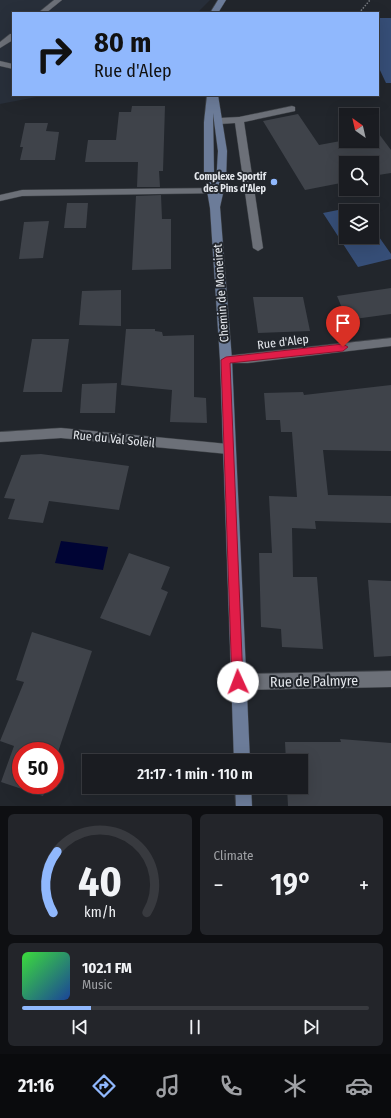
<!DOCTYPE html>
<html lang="en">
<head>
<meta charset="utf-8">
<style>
	:root { --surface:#1a1c21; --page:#23252a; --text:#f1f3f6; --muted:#9fa1a5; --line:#383a3f; --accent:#90b8fd }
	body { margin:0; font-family:"Fira Sans Condensed",sans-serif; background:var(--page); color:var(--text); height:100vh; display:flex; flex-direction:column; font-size:15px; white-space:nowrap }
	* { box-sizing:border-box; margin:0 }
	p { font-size:13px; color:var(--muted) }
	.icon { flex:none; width:22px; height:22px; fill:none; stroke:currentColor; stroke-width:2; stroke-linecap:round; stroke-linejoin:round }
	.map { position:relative; height:806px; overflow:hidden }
	.panel { display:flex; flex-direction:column; gap:8px; padding:8px; background:#0e0f12; flex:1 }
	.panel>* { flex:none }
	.guide { position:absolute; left:12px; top:12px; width:367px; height:84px; border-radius:0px; box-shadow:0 4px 16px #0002,0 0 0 1px var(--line); background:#90b8fd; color:#111; overflow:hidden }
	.needle { width:26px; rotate:326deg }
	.buttons { position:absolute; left:339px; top:108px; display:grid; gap:8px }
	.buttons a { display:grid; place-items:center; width:40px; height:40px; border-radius:0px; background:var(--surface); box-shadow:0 4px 16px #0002,0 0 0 1px var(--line); font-size:20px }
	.speed { position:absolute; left:12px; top:742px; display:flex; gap:8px; font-size:20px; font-weight:700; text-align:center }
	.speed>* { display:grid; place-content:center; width:52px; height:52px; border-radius:50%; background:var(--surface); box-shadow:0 4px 16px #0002,0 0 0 1px var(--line); line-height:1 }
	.speed .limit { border:6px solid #d22; background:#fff; color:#111 }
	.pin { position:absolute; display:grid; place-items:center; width:34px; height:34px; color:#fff; margin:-41px -17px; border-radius:50% 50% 50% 0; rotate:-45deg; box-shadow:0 0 4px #0007 }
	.pin .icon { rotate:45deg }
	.me { position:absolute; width:44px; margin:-22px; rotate:358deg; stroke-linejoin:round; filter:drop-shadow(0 0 3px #0008) }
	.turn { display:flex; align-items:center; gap:14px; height:84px; padding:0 16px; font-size:18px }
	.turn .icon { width:52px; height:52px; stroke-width:2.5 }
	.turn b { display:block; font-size:28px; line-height:34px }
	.big { font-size:30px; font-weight:600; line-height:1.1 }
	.panel .tile { flex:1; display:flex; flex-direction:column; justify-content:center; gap:6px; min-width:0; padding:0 14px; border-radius:6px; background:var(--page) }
	.panel .dial { align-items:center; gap:0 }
	.dial svg { height:104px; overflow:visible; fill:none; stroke:var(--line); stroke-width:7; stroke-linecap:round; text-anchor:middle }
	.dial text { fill:var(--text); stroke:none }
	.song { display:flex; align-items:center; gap:12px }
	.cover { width:48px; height:48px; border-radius:6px; background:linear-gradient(135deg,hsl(120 70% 55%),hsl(220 70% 35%)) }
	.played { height:4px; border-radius:2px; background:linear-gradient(90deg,var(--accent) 20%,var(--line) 20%) }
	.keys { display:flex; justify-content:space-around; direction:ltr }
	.heat { display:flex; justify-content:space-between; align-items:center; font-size:22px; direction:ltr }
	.panel .tiles { flex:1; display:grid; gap:8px; grid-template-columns:1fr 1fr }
	.tile:last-child { grid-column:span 2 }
	.trip { position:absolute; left:82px; top:754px; width:226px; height:40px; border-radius:0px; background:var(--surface); box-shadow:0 4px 16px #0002,0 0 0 1px var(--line); font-weight:600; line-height:40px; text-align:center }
	.tabs { display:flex; height:64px; justify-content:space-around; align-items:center; background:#0a0b0d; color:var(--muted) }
	.tabs .icon { width:28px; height:28px }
	.tabs .on { color:var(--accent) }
	.tabs b { font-size:18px; color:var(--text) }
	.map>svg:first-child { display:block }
</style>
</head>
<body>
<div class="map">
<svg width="391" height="806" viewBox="0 0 391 806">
	<rect width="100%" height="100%" fill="#22262c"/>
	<polygon fill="#282f3a" points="0,0 210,0 197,13 13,13 13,95 192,95 192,97 47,95 0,104"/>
	<g fill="#364e77">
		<polygon points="378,18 391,18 391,83 386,83 378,66"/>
		<polygon points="358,206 361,211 346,211 346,237 372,237 372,227 391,254 391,259 358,267 323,213"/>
	</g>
	<polygon fill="#000434" points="61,541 108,547 103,570 55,563"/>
	<g fill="#3f434a">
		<polygon points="132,106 165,106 163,171 159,171 160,187 137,187 138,162 85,162 88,140 116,140 119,112 131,112"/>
		<polygon points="298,114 319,145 346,140 372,141 372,135 379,134 391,150 391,173 372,176 372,163 346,163 346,182 305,190 263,121"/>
		<polygon points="25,123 48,123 46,131 59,132 55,160 20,160 23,147 20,147"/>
		<polygon points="161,195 162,219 171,219 171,269 132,270 136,196"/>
		<polygon points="67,203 88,203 86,228 64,228"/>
		<polygon points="49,221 43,258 19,259 24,222"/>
		<polygon points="391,288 391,314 347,320 337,296"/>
		<polygon points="121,290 121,326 79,325 82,291"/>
		<polygon points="253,297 303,297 310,331 258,333"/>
		<polygon points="126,329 155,329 155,331 162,332 163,336 194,335 194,397 206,398 207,423 170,422 172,390 121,385"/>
		<polygon points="32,339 69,339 62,392 23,392"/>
		<polygon points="117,383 115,413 80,413 82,384"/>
		<polygon points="391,385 391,451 323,450 328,495 391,496 391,523 315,521 316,529 292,528 293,577 317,577 323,649 282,647 281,629 261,627 259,553 272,553 269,496 297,497 292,432 281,432 280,420 266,420 264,393 303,392 304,395"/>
		<polygon points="41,454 129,466 119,510 49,501 43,523 8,519 15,499 4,498 21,455"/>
		<polygon points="129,553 170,567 161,589 168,592 150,636 100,618"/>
		<polygon points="368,580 391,581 391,656 374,657"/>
		<polygon points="32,632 92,651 55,761 55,751 21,751 21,785 47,785 43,796 1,782 14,746 0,741 24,682 16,680"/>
		<polygon points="340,739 391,743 391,806 288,806 287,787 301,787 301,761 286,761 285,742 341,742"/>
	</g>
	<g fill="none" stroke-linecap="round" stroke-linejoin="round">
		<defs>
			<g id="lane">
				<polygon points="54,0 62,0 46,13 38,13"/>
				<polygon points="10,34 13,34 13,40 0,48 0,42"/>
				<polygon points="0,61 13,64 13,69 0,66"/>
				<polygon points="292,106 295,107 295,111 244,122 263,248 258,251 253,248 235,123 220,124 216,121 220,118 239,117"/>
				<polygon points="221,188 224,189 224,193 22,196 0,201 0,195 22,190"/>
			</g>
			<g id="street">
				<polygon points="391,338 391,346 248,363 222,363 220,360 222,357 226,356"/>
				<polygon points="61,428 228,444 232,445 234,449 232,453 228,454 61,438 0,442 0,432"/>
				<polygon points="391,671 391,687 238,690 233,687 230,682 233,677 238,674"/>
			</g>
			<g id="secondary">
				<polygon points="218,0 226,0 218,13 210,13"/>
				<path d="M 207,95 L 218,95 L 227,151 L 226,180 L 220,207 L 232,360 L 250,761 L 234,761 L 220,360 L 210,208 L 204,173 L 204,122 ZM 213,113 L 218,151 L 216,185 L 214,173 Z"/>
				<polygon points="235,787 251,787 252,806 236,806"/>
			</g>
		</defs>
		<use href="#lane" stroke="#3f4348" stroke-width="1"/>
		<use href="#street" stroke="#3f4348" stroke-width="1"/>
		<use href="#secondary" stroke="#3f4348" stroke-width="1"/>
		<polyline stroke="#797d82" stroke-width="1.5" stroke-dasharray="1.5 1.5" stroke-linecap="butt" points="359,13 370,0"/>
		<use href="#lane" fill="#6c7078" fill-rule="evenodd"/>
		<use href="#street" fill="#6c7078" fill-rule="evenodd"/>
		<use href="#secondary" fill="#6c7c99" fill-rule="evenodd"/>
	</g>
	<polygon fill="#e11d48" stroke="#92132f" points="343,344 348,347 343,351 230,363 243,682 242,687 238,688 233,687 232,682 221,360 226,357"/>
	<circle fill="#90b8fd" stroke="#22262c" stroke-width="1.5" cx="274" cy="182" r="4"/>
	<g text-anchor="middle" stroke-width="4" stroke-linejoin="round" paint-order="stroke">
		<g font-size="10" font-weight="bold" fill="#e4e7ec" stroke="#22262c" text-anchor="end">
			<text x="266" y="180">Complexe Sportif<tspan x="266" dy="12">des Pins d'Alep</tspan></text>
		</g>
		<g font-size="12" fill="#e4e7ec" stroke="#22262c">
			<text transform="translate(221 293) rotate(-94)" y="4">Chemin de Moneiret</text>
			<text transform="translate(283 342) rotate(-7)" y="4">Rue d'Alep</text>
			<text transform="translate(114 439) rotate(6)" y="4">Rue du Val Soleil</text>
		</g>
		<g font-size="14" fill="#e4e7ec" stroke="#22262c">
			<text transform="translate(314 681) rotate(-1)" y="5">Rue de Palmyre</text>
		</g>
	</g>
</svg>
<div class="buttons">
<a><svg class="needle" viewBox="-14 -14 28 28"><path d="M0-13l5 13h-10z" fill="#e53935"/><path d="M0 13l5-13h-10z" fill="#9fa1a5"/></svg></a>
<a><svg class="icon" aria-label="search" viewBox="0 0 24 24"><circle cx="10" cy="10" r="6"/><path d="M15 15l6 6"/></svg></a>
<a><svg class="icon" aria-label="layers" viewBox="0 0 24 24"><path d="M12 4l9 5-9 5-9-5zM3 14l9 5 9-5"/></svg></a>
</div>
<div class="speed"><div class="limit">50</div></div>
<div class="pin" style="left:343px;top:347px;background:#d93025"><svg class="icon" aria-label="arrive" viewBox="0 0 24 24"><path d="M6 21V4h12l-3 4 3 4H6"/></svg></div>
<svg class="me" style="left:238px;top:682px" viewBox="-20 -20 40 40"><circle r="19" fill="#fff"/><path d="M0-13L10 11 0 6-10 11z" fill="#e11d48"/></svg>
<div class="trip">21:17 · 1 min · 110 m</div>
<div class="guide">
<div class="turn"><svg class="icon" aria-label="right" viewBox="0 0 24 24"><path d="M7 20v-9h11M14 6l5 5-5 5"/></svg><div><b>80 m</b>Rue d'Alep</div></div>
</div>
</div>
<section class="panel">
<div class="tiles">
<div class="tile dial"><svg viewBox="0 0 100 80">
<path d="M14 69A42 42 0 1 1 86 69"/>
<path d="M14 69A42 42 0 0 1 17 22" stroke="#90b8fd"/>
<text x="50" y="56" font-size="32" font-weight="700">40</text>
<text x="50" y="72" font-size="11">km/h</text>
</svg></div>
<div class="tile"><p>Climate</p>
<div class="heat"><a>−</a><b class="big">19°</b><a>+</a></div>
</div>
<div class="tile">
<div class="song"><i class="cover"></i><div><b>102.1 FM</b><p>Music</p></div></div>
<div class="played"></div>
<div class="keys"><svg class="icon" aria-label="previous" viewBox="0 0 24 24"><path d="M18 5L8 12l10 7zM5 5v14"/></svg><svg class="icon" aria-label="pause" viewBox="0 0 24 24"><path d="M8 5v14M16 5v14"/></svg><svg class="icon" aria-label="next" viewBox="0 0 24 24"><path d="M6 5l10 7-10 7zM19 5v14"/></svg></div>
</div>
</div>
</section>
<nav class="tabs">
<b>21:16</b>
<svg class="icon on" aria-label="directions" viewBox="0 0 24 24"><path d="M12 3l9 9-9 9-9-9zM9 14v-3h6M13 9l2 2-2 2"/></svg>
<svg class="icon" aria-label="music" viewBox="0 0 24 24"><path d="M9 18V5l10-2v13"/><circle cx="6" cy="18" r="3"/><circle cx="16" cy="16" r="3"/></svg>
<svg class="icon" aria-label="phone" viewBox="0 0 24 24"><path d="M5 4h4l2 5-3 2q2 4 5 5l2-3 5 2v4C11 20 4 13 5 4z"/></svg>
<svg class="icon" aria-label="climate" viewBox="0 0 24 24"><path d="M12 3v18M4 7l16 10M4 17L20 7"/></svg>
<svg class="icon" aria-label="car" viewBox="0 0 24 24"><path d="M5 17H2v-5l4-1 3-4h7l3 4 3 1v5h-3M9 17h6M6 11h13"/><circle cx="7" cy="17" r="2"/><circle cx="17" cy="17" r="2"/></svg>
</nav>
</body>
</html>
